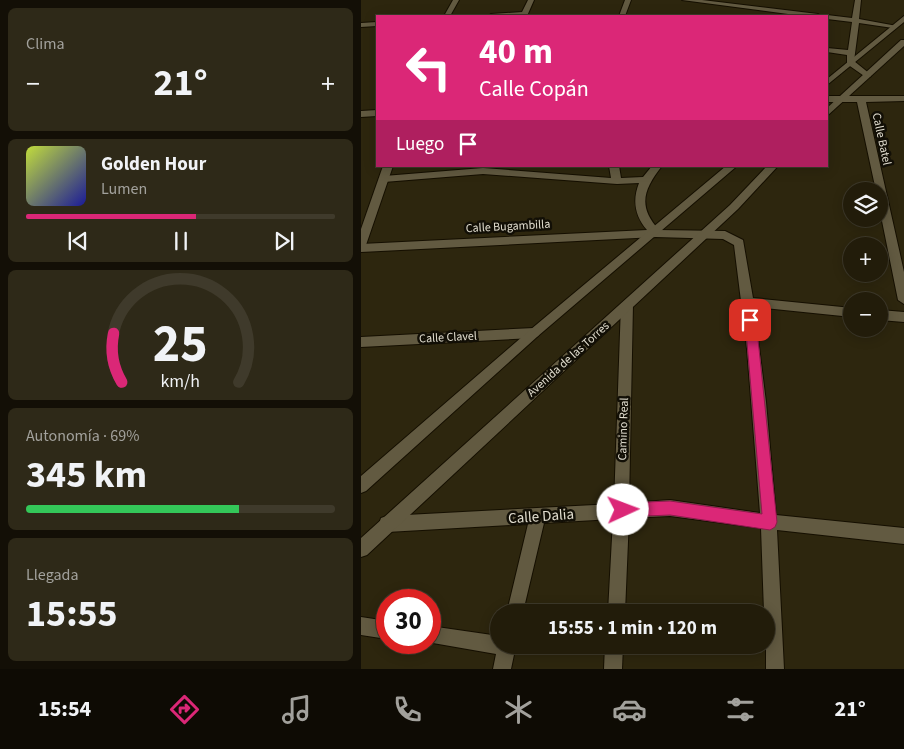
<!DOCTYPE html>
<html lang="es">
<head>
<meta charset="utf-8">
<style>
	:root { --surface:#221c0a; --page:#2e2918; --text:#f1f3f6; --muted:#a2a19c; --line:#3f3a2b; --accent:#db2777 }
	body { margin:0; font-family:"Source Sans 3",sans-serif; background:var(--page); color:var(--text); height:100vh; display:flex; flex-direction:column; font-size:19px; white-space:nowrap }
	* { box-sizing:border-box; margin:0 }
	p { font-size:16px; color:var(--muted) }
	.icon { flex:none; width:28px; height:28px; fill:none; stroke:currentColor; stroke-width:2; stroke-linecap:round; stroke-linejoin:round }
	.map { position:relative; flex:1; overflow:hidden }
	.panel { display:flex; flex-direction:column; gap:8px; padding:8px; background:#130f06; width:361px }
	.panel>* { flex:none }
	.banner { position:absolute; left:15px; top:15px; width:452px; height:152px; border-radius:0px; box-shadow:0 2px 12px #0003,0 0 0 1px var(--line); background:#db2777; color:#fff; overflow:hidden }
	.buttons { position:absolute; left:482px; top:182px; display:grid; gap:10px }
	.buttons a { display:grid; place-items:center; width:45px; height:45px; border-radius:50%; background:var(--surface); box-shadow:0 2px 12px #0003,0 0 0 1px var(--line); font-size:25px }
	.speed { position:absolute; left:15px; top:589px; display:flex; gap:10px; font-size:25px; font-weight:700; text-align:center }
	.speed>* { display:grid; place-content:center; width:65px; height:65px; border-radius:50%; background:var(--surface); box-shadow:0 2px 12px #0003,0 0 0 1px var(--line); line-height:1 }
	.speed .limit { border:8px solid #d22; background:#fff; color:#111 }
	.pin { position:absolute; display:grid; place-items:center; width:42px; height:42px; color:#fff; margin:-21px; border-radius:10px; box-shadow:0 2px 8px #0006 }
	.me { position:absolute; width:55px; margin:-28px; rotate:88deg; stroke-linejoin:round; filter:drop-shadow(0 0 4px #0008) }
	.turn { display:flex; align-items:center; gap:18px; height:105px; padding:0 20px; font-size:22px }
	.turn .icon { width:65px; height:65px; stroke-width:2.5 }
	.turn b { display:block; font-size:35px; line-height:42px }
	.then { display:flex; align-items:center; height:48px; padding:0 20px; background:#0003; gap:10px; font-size:19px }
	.big { font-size:38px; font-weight:700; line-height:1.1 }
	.panel .widget { flex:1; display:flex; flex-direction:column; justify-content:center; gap:8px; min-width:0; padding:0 18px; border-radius:8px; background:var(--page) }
	.panel .dial { align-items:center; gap:0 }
	.dial svg { height:130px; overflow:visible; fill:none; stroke:var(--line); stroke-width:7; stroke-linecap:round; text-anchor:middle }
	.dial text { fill:var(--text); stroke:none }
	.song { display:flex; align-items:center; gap:15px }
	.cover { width:60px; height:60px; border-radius:8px; background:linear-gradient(135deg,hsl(70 70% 55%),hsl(240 70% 35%)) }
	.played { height:5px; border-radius:2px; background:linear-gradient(90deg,var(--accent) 55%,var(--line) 55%) }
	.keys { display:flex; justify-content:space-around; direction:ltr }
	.heat { display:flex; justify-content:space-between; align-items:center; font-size:28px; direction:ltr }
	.charge { height:8px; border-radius:4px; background:linear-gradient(90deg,#34c759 69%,var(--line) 0) }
	.trip { position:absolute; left:129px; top:604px; width:285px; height:50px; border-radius:25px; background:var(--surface); box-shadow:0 2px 12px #0003,0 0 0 1px var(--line); font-weight:700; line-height:50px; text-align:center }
	.menu { display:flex; height:80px; justify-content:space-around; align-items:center; background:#0e0b04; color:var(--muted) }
	.menu .icon { width:35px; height:35px }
	.menu .current { color:var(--accent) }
	.menu b { font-size:22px; color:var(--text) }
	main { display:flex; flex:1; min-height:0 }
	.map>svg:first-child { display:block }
</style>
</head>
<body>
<main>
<section class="panel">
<div class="widget"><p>Clima</p>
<div class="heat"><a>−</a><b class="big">21°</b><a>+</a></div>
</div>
<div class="widget">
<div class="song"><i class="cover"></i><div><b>Golden Hour</b><p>Lumen</p></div></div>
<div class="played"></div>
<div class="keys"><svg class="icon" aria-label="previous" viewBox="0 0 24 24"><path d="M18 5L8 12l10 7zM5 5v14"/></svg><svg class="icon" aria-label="pause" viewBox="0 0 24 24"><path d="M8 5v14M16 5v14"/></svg><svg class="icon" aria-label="next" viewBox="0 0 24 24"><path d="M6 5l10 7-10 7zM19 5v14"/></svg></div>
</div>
<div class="widget dial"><svg viewBox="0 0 100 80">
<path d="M14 69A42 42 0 1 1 86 69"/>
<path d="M14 69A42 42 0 0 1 9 39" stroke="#db2777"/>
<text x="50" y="56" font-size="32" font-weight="700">25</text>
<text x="50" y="72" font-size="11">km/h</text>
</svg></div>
<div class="widget"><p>Autonomía · 69%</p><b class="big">345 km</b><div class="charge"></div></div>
<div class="widget"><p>Llegada</p><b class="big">15:55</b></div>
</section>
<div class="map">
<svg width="543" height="669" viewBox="0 0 543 669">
	<rect width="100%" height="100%" fill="#2d260e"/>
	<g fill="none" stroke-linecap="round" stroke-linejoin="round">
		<defs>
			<g id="minor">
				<polygon points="167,0 173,0 166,16 127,16 130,14 161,12"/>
				<polygon points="264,0 270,0 264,16 258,16"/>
				<polygon points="321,0 341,0 457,14 460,16 442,16"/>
				<polygon points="494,0 500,0 498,19 536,26 532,28 498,23 493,61 509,74 510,76 506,78 486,64 486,55 466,52 466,48 487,50 491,22 466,19 466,16 463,16 466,15 491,18"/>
				<polygon points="16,22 16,26 0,27 0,23"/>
				<polygon points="466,96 543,96 543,101 505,102 543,272 543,304 537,300 519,211 519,191 515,191 496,102 466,102"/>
				<polygon points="16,110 16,116 0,117 0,111"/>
				<path d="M 248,166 L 258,166 L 260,178 L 282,177 L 291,166 L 301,166 C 283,189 276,206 298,230 L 364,231 L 382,240 L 392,298 L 491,308 L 491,317 L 393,307 L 405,402 L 415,515 L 543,528 L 543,544 L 416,530 L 423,669 L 405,669 L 405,612 L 403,612 L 400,528 L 309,516 L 268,518 L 264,612 L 247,612 L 252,519 L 183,523 L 162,612 L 146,612 L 167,524 L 26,532 L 20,530 L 18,524 L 20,518 L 26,516 L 253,504 L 260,304 L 266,300 L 272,304 L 268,503 L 309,500 L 399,513 L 386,349 L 373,245 L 362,239 L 295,237 L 0,252 L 0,244 L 286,230 C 274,216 271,201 278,183 L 256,184 L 122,174 L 23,182 L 18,179 L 23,176 L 122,168 L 250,178 Z"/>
				<polygon points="519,310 543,312 543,322 519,320"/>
				<polygon points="173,328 177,330 179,333 177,336 173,338 0,347 0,337"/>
				<polygon points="0,617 26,621 26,639 0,635"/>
				<polygon points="69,626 138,636 138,645 155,645 150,669 132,669 135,654 66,642 69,642"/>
				<polygon points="244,645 262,645 261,669 243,669"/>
			</g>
			<g id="tertiary">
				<polygon points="92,0 98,0 89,16 83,16"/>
				<polygon points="543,16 543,22 466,85 466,79"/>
				<polygon points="540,40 543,40 543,46 466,116 466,108"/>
				<polygon points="22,166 32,166 5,245 0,249 0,229"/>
				<polygon points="365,166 376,166 177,336 5,491 0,493 0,476 169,330"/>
				<polygon points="406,166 417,166 377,209 6,555 0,557 0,538 369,205"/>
			</g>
		</defs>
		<use href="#minor" stroke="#150f00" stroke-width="2"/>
		<use href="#tertiary" stroke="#150f00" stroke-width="2"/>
		<use href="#minor" fill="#625a41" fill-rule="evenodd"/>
		<use href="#tertiary" fill="#625a41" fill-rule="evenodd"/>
	</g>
	<polygon fill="#db2777" stroke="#8e194d" points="389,316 395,320 416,522 414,527 409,530 309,515 262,517 257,515 255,510 257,505 262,503 309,501 401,514 384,320"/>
	<g text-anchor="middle" stroke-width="5" stroke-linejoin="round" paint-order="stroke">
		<g font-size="12" fill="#e1ddcf" stroke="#120f06">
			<text transform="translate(521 139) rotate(78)" y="4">Calle Batel</text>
			<text transform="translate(147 226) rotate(-3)" y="4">Calle Bugambilla</text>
			<text transform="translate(87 337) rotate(-3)" y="4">Calle Clavel</text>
			<text transform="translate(207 359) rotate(-42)" y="4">Avenida de las Torres</text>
			<text transform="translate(262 429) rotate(-88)" y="4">Camino Real</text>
		</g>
		<g font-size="15" fill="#e1ddcf" stroke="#120f06">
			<text transform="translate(180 516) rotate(-4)" y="5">Calle Dalia</text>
		</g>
	</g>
</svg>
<div class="buttons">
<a><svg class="icon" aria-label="layers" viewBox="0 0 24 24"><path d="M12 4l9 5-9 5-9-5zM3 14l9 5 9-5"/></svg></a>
<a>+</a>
<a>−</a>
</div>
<div class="speed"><div class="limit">30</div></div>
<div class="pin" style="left:389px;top:320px;background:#d93025"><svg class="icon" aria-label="arrive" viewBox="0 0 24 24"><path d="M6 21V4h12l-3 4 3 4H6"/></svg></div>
<svg class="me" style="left:262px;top:510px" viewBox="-20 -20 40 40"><circle r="19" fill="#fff"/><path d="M0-13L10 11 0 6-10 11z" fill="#db2777"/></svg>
<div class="trip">15:55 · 1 min · 120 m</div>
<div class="banner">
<div class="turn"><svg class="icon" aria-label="left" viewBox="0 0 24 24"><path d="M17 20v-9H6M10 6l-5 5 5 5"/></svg><div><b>40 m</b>Calle Copán</div></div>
<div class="then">Luego<svg class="icon" aria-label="arrive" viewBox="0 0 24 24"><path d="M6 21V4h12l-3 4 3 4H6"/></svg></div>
</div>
</div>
</main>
<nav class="menu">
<b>15:54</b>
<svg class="icon current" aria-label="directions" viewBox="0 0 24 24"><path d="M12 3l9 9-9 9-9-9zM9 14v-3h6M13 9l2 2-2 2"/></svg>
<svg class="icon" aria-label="music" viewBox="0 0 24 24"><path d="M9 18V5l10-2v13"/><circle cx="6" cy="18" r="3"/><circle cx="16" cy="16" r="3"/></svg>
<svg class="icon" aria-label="phone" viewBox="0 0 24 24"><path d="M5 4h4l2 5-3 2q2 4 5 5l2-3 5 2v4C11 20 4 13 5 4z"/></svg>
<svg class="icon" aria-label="climate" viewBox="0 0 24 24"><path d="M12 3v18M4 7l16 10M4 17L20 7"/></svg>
<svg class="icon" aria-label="car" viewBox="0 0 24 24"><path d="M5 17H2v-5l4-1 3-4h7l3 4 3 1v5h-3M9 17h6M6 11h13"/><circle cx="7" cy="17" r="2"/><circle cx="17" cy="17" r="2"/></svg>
<svg class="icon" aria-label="filters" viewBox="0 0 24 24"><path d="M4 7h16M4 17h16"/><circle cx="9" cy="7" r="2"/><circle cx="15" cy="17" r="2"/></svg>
<b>21°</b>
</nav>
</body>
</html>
